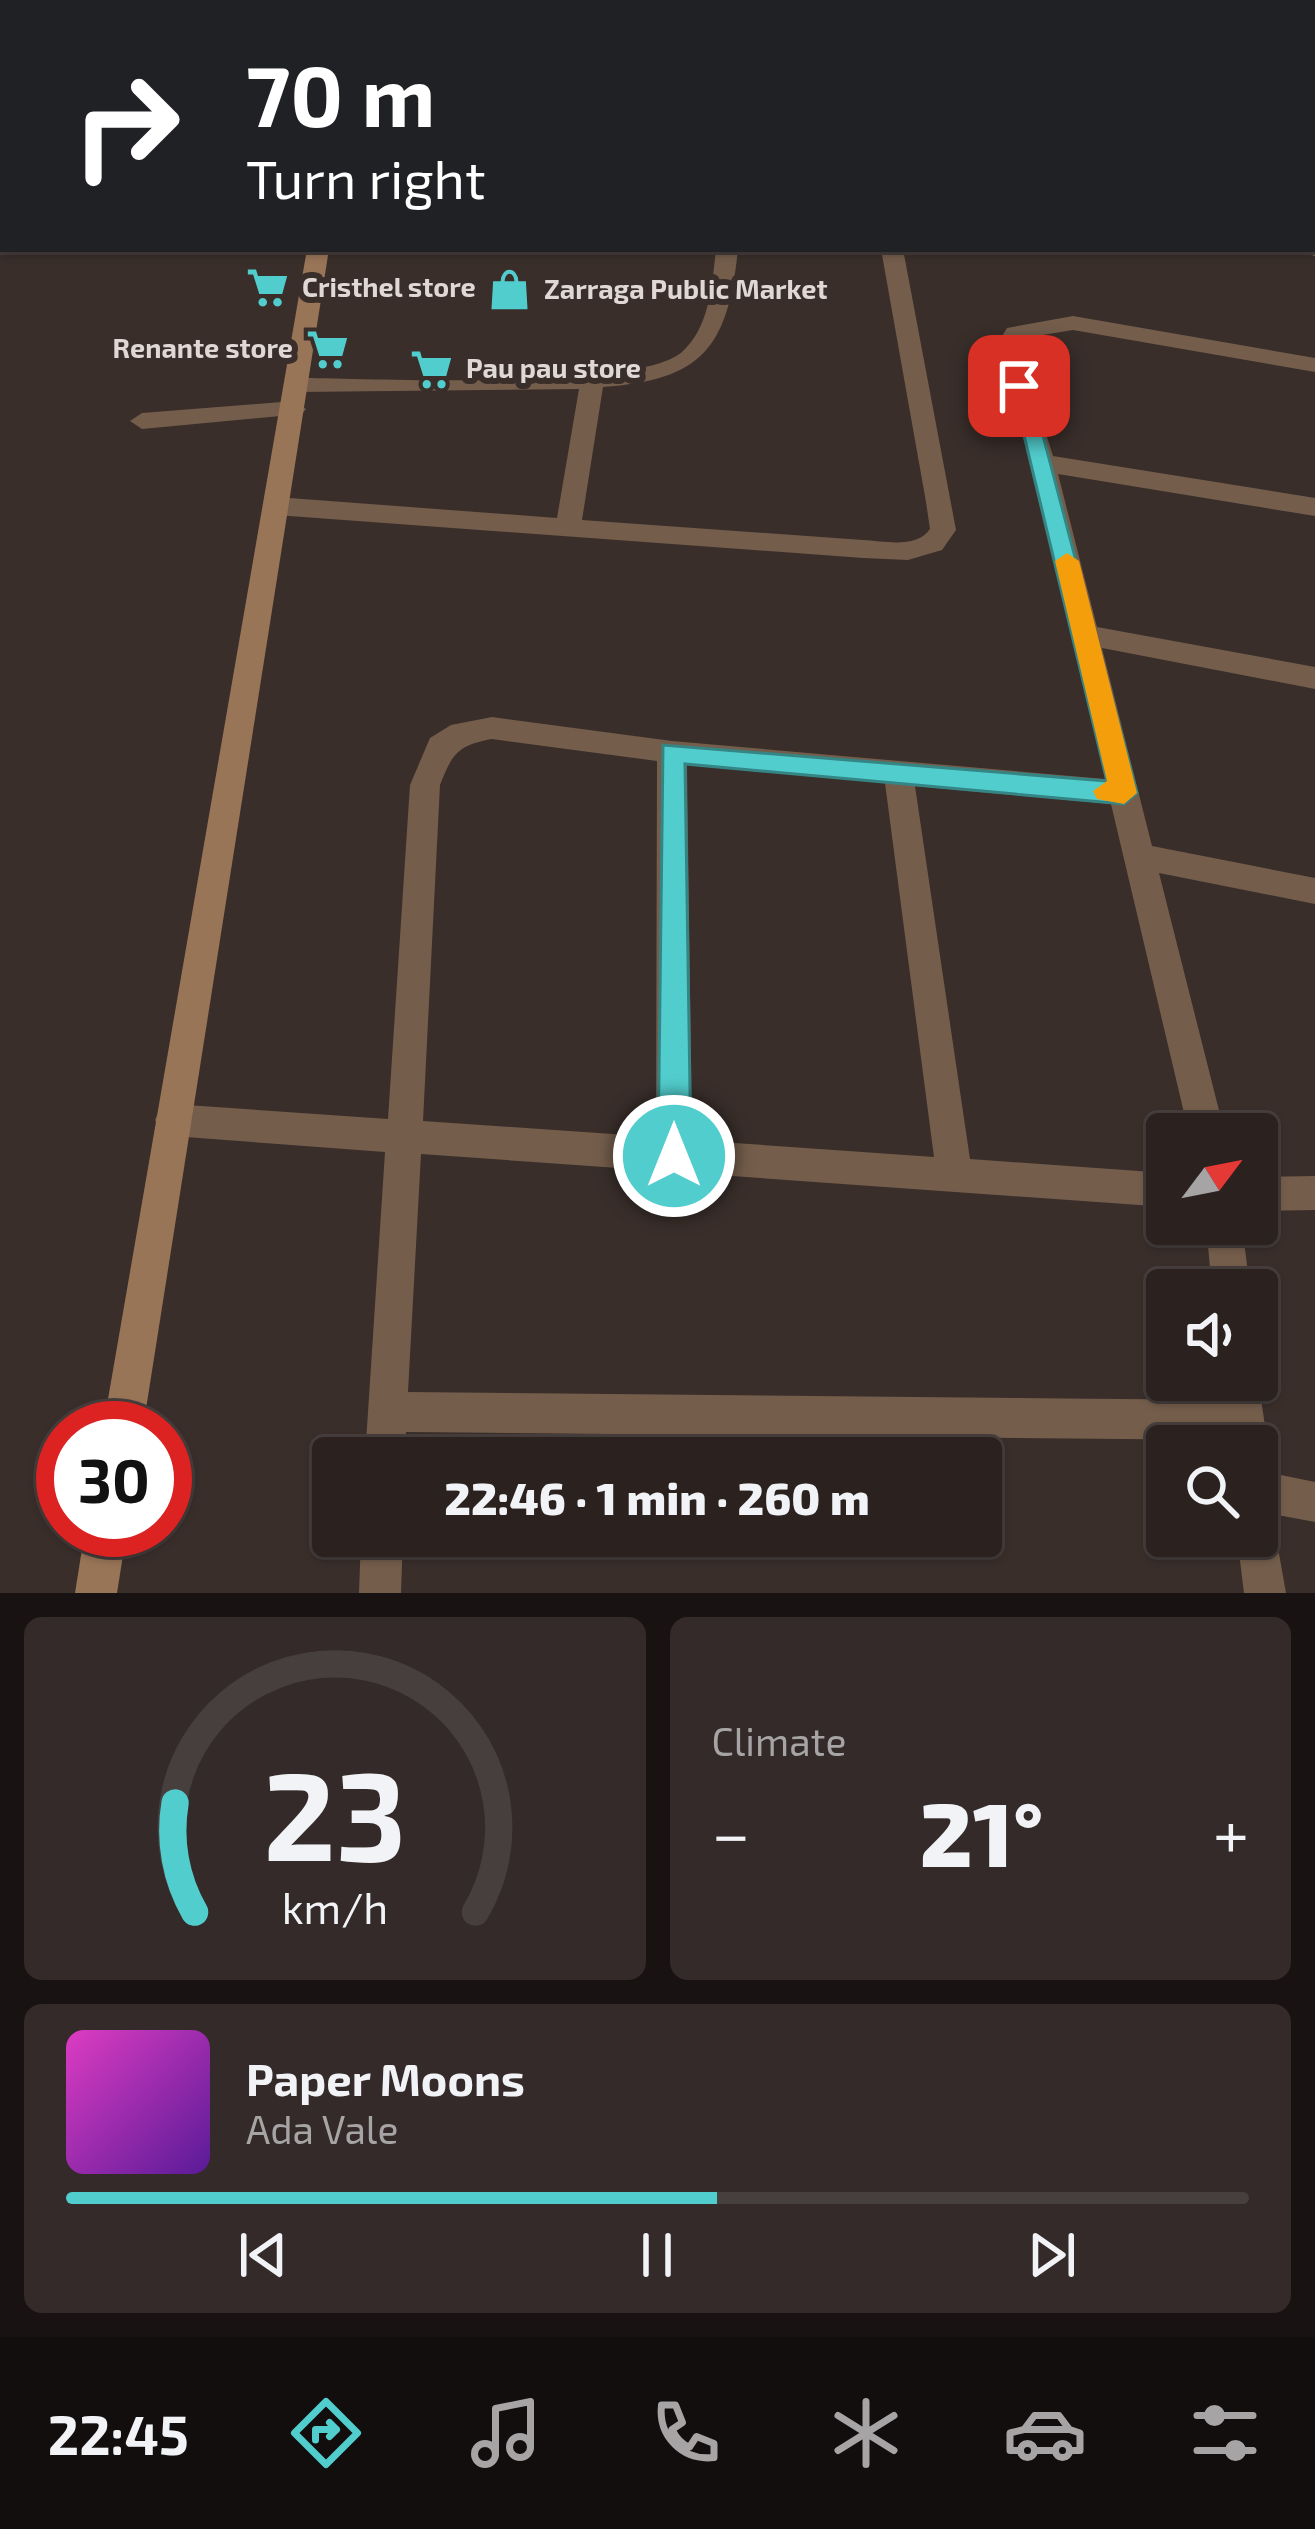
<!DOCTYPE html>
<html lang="en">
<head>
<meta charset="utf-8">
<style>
	:root { --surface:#2b2220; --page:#332a29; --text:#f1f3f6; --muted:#a6a4a5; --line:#473f3e; --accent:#52cdcd }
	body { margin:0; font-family:"Exo 2",sans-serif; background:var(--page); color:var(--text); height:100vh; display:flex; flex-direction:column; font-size:45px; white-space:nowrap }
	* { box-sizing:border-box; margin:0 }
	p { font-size:39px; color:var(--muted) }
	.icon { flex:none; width:66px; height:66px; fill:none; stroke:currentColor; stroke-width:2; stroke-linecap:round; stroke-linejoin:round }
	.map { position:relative; height:1593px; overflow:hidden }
	.details { display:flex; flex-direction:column; gap:24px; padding:24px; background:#181312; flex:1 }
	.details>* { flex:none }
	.hud { position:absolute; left:0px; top:0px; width:1317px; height:252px; box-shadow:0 3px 9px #0004,0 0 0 3px var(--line); background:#202124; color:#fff; overflow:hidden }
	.needle { width:78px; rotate:58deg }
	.fabs { position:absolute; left:1146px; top:1113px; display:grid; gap:24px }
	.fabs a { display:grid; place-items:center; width:132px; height:132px; border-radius:12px; background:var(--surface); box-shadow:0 3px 9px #0004,0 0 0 3px var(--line); font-size:60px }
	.speed { position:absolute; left:36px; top:1401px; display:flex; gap:24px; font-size:60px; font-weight:700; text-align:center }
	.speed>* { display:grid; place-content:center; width:156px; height:156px; border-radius:50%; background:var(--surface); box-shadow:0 3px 9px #0004,0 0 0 3px var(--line); line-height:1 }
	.speed .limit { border:18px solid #d22; background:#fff; color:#111 }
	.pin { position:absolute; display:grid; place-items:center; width:102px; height:102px; color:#fff; margin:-51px; border-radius:24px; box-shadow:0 6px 18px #0006 }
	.me { position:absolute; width:132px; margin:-66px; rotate:0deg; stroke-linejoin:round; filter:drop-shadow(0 0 9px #0008) }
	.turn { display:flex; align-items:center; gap:42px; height:252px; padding:0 48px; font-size:54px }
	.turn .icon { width:156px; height:156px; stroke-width:2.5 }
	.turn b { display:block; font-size:84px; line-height:102px }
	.big { font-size:90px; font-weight:800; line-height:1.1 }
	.details .widget { flex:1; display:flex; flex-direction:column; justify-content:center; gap:18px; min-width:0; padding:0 42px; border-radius:18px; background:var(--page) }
	.details .dial { align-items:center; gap:0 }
	.dial svg { height:312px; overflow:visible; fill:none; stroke:var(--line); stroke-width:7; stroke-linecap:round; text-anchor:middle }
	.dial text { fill:var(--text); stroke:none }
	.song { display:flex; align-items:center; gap:36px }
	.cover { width:144px; height:144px; border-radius:18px; background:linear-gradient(135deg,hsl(310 70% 55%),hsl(270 70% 35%)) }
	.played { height:12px; border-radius:6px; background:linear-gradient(90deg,var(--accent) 55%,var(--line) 55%) }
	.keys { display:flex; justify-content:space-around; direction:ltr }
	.heat { display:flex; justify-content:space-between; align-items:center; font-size:66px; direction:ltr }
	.details .tiles { flex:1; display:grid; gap:24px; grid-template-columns:1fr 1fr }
	.widget:last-child { grid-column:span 2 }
	.trip { position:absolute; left:312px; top:1437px; width:690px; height:120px; border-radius:12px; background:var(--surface); box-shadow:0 3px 9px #0004,0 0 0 3px var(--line); font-weight:800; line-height:120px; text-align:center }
	.tab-bar { display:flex; height:192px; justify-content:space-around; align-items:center; background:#110e0d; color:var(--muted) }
	.tab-bar .icon { width:84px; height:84px }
	.tab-bar .on { color:var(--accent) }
	.tab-bar b { font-size:54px; color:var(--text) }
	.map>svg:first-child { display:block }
</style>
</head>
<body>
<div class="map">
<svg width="1315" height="1593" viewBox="0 0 1315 1593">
	<rect width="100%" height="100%" fill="#392e2a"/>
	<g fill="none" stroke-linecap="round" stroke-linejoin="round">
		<g fill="#745d4b" fill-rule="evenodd">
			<rect x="0" y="148" width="3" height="12"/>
			<path d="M 716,249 L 738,249 C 728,347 703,380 603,387 L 582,520 L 863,540 C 885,541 916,549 930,529 L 926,502 L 881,249 L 903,249 L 956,530 L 942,550 L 908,560 L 863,558 L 276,515 L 263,506 L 276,497 L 557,518 L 579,389 L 298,392 L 286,385 L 298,378 C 369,378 635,392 682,352 C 710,327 712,284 716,249 Z"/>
			<path d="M 1073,316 L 1315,358 L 1315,372 L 1073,330 L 1024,338 L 1019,348 L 1053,456 L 1315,498 L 1315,516 L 1058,474 L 1097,627 L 1315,667 L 1315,689 L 1102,648 L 1152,846 L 1315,878 L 1315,904 L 1159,873 L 1225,1134 L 1189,1134 L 1111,804 L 915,786 L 970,1159 L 1167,1173 L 1167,1207 L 421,1154 L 408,1392 L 1223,1400 L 1221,1380 L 1257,1380 L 1257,1372 L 1268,1446 L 1262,1460 L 1257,1462 L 1257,1446 L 1228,1446 L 1227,1440 L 406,1432 L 405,1458 L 365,1458 L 385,1152 L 172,1136 L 160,1132 L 155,1120 L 160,1108 L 172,1104 L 388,1119 L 410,785 L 430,738 L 451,725 L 492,717 L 672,741 L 1105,779 L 1031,463 L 995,348 L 1007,328 ZM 492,739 L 657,761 L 656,1137 L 423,1121 L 440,785 C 452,754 458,745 492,739 ZM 687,765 L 885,783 L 934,1157 L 692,1140 Z"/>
			<polygon points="294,401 306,409 302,414 142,429 130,421 142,413"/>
			<polygon points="1315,1176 1315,1210 1257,1211 1257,1177"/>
			<polygon points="1206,1224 1242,1224 1250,1290 1212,1290"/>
			<polygon points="1257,1470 1315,1482 1315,1522 1272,1514 1286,1593 1244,1593 1237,1536 1257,1536"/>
			<polygon points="361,1536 403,1536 401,1593 359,1593"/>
		</g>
		<g fill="#997558" fill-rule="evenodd">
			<polygon points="363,0 381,0 362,3"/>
			<polygon points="1315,244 1315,256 1294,249 1314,249"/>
			<polygon points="307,249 329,249 143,1428 103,1428"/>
			<polygon points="85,1530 127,1530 117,1593 75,1593"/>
		</g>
	</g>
	<polygon fill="#403a43" points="182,0 244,0 243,3 183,3"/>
	<g fill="#4a444e" stroke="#343037" stroke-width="3">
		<polygon points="32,0 67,0 65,3 30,3"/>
		<polygon points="75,0 111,0 111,3 74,3"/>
		<polygon points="313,0 347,0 347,2 313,3"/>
		<rect x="681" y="0" width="43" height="3"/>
		<polygon points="1252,0 1261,0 1265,3 1238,3"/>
		<polygon points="1315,0 1314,16 1314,3 1286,3 1284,1"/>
	</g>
	<polygon fill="#52cdcd" stroke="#358585" stroke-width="3" points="1011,381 1030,386 1137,793 1124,804 685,764 691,1156 686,1166 674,1171 663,1166 658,1156 663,745 1107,781"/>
	<polygon fill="#f59e0b" points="1067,553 1079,561 1137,793 1124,804 1097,799 1093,791 1107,781 1055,561"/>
	<defs>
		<symbol id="supermarket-bare" viewBox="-9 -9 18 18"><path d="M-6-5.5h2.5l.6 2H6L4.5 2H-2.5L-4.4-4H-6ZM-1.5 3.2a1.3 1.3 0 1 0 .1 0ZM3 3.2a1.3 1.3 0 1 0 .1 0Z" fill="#52cdcd" stroke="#392e2a" stroke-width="2.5" paint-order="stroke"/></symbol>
		<symbol id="shop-bare" viewBox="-9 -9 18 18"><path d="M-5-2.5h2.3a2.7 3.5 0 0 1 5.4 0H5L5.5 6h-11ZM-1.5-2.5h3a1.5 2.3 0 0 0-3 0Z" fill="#52cdcd" stroke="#392e2a" stroke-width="2.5" paint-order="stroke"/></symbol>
	</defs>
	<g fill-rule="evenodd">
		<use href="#supermarket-bare" x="238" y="258" width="59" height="59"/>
		<use href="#shop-bare" x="480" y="260" width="59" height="59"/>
		<use href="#supermarket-bare" x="298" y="320" width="59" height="59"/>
		<use href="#supermarket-bare" x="402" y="340" width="59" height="59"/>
	</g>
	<g text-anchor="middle" stroke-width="12" stroke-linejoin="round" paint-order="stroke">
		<g font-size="27" font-weight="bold" fill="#dfd8d5" stroke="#392e2a" text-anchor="start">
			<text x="302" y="297">Cristhel store</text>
			<text x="544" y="299">Zarraga Public Market</text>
			<text x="293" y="358" text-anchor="end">Renante store</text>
			<text x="466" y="378">Pau pau store</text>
		</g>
	</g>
</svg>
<div class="fabs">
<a><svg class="needle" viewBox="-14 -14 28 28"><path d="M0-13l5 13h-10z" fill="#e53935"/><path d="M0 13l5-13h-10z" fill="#a6a4a5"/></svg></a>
<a><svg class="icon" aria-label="sound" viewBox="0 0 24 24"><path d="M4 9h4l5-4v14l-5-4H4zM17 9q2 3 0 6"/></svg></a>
<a><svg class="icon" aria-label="search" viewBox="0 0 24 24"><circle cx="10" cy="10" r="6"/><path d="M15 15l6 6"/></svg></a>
</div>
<div class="speed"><div class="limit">30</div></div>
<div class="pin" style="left:1019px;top:386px;background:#d93025"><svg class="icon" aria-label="arrive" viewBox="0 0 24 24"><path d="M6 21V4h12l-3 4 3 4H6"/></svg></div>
<svg class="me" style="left:674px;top:1156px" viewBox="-20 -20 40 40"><circle r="17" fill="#52cdcd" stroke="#fff" stroke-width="3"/><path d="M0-11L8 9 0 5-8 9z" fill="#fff"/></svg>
<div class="trip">22:46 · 1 min · 260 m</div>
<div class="hud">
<div class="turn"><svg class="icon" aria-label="right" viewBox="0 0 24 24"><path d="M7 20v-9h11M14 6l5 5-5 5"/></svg><div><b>70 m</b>Turn right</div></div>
</div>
</div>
<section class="details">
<div class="tiles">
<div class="widget dial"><svg viewBox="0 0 100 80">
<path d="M14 69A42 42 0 1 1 86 69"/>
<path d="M14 69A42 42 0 0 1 9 41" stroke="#52cdcd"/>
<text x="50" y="56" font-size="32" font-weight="700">23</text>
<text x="50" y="72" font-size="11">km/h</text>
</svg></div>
<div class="widget"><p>Climate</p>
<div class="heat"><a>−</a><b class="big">21°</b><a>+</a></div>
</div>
<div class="widget">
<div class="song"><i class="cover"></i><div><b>Paper Moons</b><p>Ada Vale</p></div></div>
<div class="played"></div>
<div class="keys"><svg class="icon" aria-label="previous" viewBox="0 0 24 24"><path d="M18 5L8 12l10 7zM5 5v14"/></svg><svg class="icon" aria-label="pause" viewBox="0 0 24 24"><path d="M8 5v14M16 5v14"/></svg><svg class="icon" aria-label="next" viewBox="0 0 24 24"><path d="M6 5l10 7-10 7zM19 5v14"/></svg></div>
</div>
</div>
</section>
<nav class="tab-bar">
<b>22:45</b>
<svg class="icon on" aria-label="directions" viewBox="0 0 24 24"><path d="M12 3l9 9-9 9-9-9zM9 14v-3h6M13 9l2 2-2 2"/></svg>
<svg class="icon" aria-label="music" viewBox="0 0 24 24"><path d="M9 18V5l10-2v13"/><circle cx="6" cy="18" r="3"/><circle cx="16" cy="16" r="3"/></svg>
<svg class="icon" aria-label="phone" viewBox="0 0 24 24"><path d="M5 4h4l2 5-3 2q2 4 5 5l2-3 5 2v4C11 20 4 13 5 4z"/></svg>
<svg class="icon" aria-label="climate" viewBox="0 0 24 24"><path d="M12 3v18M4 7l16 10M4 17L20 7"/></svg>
<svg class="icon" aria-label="car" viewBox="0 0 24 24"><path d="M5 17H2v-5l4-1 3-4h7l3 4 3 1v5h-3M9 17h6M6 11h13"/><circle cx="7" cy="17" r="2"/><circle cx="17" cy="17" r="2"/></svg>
<svg class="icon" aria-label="filters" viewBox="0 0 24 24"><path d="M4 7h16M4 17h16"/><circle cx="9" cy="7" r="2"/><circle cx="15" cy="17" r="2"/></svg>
</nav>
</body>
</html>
